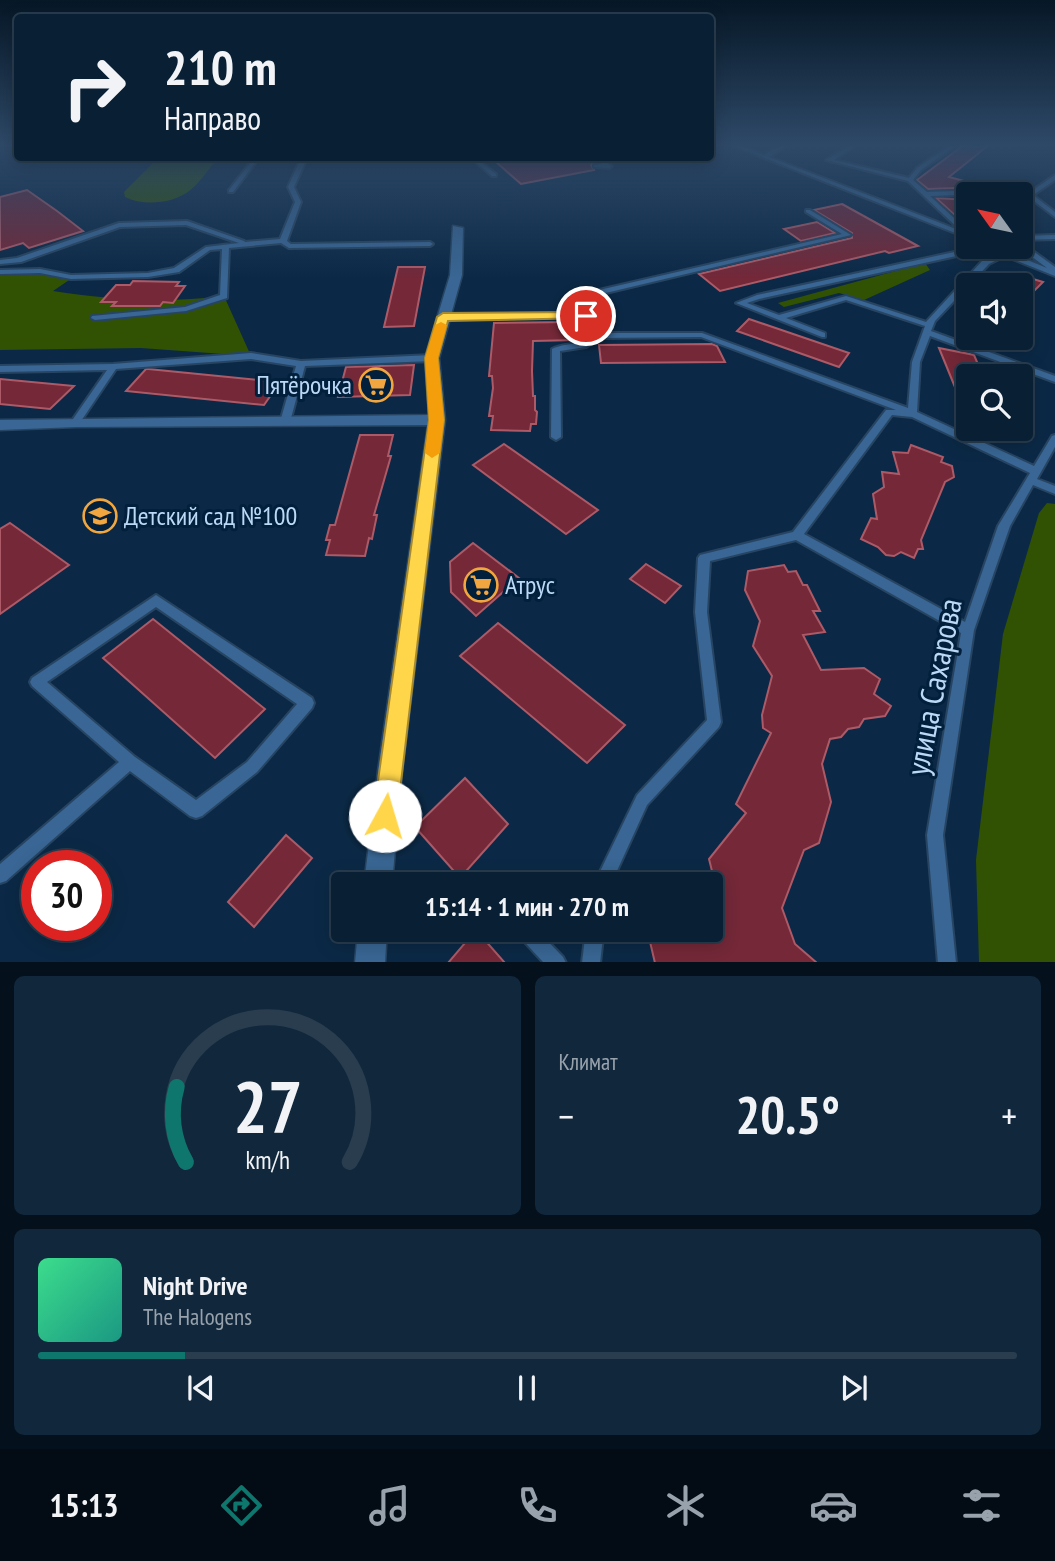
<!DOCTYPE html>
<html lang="ru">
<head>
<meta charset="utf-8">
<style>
	:root { --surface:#081f34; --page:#11273c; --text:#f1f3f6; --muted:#98a2ac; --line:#293d4f; --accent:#0f766e }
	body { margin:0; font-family:"PT Sans Narrow",sans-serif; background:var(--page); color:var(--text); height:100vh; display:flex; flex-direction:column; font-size:26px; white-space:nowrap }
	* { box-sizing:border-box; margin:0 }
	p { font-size:23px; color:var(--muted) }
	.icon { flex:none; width:38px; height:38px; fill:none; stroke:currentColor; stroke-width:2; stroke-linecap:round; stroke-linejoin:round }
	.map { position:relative; height:962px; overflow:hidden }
	.drawer { display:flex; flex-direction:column; gap:14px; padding:14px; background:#04111d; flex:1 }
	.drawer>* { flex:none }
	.banner { position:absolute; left:14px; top:14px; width:700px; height:147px; border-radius:7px; box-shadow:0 4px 18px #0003,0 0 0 2px var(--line); background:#081f34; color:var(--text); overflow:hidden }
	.needle { width:46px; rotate:303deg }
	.tools { position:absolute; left:956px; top:182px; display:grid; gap:14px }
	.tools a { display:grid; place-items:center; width:77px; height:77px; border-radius:7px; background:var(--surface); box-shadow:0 4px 18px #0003,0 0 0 2px var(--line); font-size:35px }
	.speed { position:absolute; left:21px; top:850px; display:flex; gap:14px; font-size:35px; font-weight:700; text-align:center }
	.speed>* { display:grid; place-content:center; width:91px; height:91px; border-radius:50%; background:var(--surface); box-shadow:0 4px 18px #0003,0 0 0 2px var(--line); line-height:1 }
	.speed .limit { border:10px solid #d22; background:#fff; color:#111 }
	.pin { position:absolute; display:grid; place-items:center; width:60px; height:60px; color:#fff; margin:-30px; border:4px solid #fff; border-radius:50%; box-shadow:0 2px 7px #0007 }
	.me { position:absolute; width:77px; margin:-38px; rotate:6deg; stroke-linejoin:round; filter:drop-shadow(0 0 5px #0008) }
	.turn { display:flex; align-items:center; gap:24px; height:147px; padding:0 35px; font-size:32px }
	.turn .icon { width:91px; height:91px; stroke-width:2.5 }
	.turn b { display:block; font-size:49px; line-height:60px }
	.big { font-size:52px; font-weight:700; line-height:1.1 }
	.drawer .widget { flex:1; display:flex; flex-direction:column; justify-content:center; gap:10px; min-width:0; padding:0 24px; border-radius:10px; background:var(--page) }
	.drawer .dial { align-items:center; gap:0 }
	.dial svg { height:182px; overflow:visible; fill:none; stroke:var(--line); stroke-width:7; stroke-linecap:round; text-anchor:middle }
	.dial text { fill:var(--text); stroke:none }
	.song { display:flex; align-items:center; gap:21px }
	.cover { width:84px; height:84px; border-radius:10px; background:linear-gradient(135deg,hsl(150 70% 55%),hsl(170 70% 35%)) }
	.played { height:7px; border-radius:4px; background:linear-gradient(90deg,var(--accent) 15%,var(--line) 15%) }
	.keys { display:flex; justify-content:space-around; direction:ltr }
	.heat { display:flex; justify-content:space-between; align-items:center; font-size:38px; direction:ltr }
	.drawer .tiles { flex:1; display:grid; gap:14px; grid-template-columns:1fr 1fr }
	.widget:last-child { grid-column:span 2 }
	.trip { position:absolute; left:331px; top:872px; width:392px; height:70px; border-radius:7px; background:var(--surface); box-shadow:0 4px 18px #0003,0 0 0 2px var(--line); font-weight:700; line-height:70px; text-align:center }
	.tab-bar { display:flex; height:112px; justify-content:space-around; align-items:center; background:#030c15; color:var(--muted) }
	.tab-bar .icon { width:49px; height:49px }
	.tab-bar .active { color:var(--accent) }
	.tab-bar b { font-size:32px; color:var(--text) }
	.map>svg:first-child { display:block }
</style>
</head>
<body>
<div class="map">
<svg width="1055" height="963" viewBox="0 0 1055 963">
	<rect width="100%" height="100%" fill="#0b2946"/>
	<g fill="#325203">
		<path d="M 158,158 L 218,158 C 209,168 200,183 189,191 C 172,204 143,206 125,197 L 124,192 Z"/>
		<polygon points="925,263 930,270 864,300 839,293 784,307 778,303"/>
		<path d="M 40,271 L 72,278 L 53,291 C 110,300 167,303 224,296 L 251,356 L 141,348 L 0,350 L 0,272 Z"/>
		<polygon points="1047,503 1055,504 1055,962 979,962 976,860 1003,634 1039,513"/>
	</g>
	<g fill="#742838" stroke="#ac5a67" stroke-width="2">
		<polygon points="965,144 990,144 949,177 968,182 968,191 957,188 928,189 917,180"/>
		<polygon points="520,158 591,158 595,162 591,165 594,170 521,184 496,162"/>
		<polygon points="27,190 57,211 83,231 29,248 23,243 0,250 0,197"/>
		<polygon points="936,198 968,200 968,227"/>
		<polygon points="842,204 918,246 889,253 885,251 720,291 699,274 852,238 852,233 814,210"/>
		<polygon points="817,222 835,233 801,241 784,229"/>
		<polygon points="398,267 425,267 414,326 384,327"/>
		<polygon points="1020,275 1043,282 1020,305"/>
		<polygon points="133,281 179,282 176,286 185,286 173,303 163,302 160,306 112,306 116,302 101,302 116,285 130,285"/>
		<polygon points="749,319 849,353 839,367 737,331"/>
		<polygon points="574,322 586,324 587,336 577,340 533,341 532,371 533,396 535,396 535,410 537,412 536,424 531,424 530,431 491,430 493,416 489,416 493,388 492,376 489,376 494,323"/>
		<polygon points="712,344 717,346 725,362 601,363 599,345"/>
		<polygon points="939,348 974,355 983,376 968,376 968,419"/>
		<polygon points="414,365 410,395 338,397 346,367"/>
		<polygon points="146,369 148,369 280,382 264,405 126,391"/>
		<polygon points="0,379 74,386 50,409 0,404"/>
		<polygon points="360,435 393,435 388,456 391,456 374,515 377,515 372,539 369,538 365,556 326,555 330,540 326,540 330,525 335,525"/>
		<polygon points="504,444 598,510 566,534 473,465"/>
		<polygon points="911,445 943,457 941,462 952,466 954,477 945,482 921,540 923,549 918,549 914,558 901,552 894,556 886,555 878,547 861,539 871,518 877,519 873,494 884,487 882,472 899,474 893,452 908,453"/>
		<polygon points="10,523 69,565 0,614 0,529"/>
		<polygon points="473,543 519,578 476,616 451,592 450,562"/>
		<polygon points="646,564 681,586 665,603 630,579"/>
		<polygon points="784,565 788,572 796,571 803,585 807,585 820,611 813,611 825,632 803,635 821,670 864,668 880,679 874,694 891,706 885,716 864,719 859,727 848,729 841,737 830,739 822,764 831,802 819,843 804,850 782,908 795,944 817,963 655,963 647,929 710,929 712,871 709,859 746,813 736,804 771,733 763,728 762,715 772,676 753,646 760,621 745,590 748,571"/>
		<polygon points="153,619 265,709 215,758 103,658"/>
		<polygon points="498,623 625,725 587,763 460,656"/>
		<polygon points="465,778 508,824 460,878 415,827"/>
		<polygon points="286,835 312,858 254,927 228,902"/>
		<polygon points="476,930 505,963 448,963"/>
	</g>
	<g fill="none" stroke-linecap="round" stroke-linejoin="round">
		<defs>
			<g id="service">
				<polygon points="729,144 737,144 764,155 783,144 790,144 769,157 961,231 908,181 826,160 852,144 858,144 834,160 909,178 917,168 952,144 958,144 921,170 913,180 927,192 957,191 968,194 968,198 957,195 930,196 966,229 966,231 963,232 968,234 968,238"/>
				<polygon points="254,158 259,158 233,192 229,192 229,190"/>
				<polygon points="301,158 307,158 294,187 301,202 287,241 291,244 430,242 433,244 430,246 289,248 281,243 229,248 227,298 186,311 95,320 91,318 92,316 185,307 220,295 222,249 210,250 179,272 148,277 71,279 40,273 0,274 0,270 40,269 71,275 148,273 174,268 206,247 239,243 186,225 120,227 21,262 0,264 0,260 17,258 119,223 187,221 244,241 245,242 280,239 295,202 288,187"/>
				<polygon points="471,158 476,158 496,174 496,176 492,176"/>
				<polygon points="593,158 599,158 612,166 609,168 594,167 594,165 602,164"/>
				<polygon points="1055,175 1055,180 1033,195 1055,212 1055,217 1026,195"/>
				<path d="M 806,210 L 810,210 L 851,235 L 593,296 L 601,333 L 702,333 L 908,408 L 912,362 L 925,326 L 846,300 L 786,318 L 825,333 L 825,337 L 822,337 L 736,303 L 757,295 L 959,251 L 972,247 L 981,247 L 961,255 L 759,299 L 747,303 L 779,315 L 846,296 L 926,322 L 983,260 L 999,253 L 987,247 L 995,247 L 1047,268 L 1019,247 L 1020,242 L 1022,243 L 1055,267 L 1055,276 L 1005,256 L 989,264 L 935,321 L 931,331 L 1055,376 L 1055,382 L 930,336 L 920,362 L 917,412 L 1034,466 L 1052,436 L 1055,435 L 1055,447 L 1037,479 L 1055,486 L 1055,494 L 1033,485 L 1010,526 L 974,630 L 943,835 L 956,963 L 938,963 L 927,835 L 961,633 L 796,540 L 710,561 L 707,612 L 721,722 L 719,727 L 647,805 L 611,884 L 594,884 L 637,795 L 707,720 L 695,612 L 698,558 L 700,555 L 793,532 L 886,410 L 896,410 L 701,337 L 599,338 L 586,347 L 560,351 L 561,437 L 556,440 L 551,437 L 552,349 C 566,342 577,347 593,335 L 589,317 L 443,319 L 439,317 L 443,315 L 589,313 L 586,293 L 842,234 L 806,212 ZM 892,415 L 912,417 L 1030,473 L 998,526 L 965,622 L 804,534 Z"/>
				<polygon points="1055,235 1055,239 1020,240 1020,236"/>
				<polygon points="251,353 301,361 432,355 436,358 432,361 305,366 290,422 285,425 280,422 296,366 251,359 116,369 79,424 76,425 71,422 107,370 0,372 0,366 113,364"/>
				<path d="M 156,595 L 312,698 L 314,703 L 312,708 L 257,772 L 202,816 L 196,818 L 190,816 L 130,771 L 6,881 L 0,883 L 0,864 L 119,762 L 32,686 L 30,682 L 32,678 ZM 156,607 L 297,704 L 247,762 L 196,800 L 135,757 L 47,682 Z"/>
				<polygon points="515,929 536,929 563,957 566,963 544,963 518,935"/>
				<polygon points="586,929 604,929 600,963 582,963"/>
			</g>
			<g id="minor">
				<polygon points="453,226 463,228 462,275 439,358 445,420 402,771 392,884 364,884 378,771 428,425 76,427 0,430 0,420 429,415 425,358 450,275"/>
				<polygon points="358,929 387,929 385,963 355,963"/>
			</g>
		</defs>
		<use href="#service" stroke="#274562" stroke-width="4"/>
		<use href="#minor" stroke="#274562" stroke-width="3"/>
		<use href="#service" fill="#396694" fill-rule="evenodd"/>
		<use href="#minor" fill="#396694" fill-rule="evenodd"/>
	</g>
	<linearGradient id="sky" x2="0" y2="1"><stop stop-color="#061726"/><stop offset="0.52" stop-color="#2e4968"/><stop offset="1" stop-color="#2e4968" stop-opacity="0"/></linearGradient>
	<rect width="1055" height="279" fill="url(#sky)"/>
	<polygon fill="#ffd54a" stroke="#a68a30" stroke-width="2" points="586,312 592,316 590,318 448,321 438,358 444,420 397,816 393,825 385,828 376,825 373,816 429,420 425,358 437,317 443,313"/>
	<polygon fill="#f59e0b" points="441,322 447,325 438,358 444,420 440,453 432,458 425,453 429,420 425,358 435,325"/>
	<defs>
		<symbol id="supermarket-ring" viewBox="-11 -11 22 22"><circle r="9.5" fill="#021f3b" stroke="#f1a63f" stroke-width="1.5"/><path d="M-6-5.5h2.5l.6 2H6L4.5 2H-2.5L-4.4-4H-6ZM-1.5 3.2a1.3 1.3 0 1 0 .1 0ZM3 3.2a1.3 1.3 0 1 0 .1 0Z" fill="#f1a63f"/></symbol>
		<symbol id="school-ring" viewBox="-11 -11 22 22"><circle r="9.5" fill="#021f3b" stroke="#f1a63f" stroke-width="1.5"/><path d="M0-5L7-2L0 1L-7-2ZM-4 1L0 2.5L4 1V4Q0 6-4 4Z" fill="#f1a63f"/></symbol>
	</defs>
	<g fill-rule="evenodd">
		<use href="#supermarket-ring" x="357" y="366" width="38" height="38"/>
		<use href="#school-ring" x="81" y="497" width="38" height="38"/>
		<use href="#supermarket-ring" x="462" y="566" width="38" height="38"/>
	</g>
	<g text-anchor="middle" stroke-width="6" stroke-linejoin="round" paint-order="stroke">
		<g font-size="26" fill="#bbd8f7" stroke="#021f3b" text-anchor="start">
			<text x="352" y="394" text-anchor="end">Пятёрочка</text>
			<text x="124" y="525">Детский сад №100</text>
			<text x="505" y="594">Атрус</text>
		</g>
		<g font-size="32" fill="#bbd8f7" stroke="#021f3b">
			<text transform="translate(934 687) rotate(-79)" y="11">улица Сахарова</text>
		</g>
	</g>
</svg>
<div class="tools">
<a><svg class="needle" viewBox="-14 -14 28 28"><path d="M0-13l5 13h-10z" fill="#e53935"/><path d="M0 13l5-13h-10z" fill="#98a2ac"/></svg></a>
<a><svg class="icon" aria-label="sound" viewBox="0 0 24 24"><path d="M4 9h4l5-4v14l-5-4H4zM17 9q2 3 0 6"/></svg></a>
<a><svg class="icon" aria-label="search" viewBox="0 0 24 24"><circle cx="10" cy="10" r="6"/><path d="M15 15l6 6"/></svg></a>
</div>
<div class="speed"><div class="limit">30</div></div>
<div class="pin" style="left:586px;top:316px;background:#d93025"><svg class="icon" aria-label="arrive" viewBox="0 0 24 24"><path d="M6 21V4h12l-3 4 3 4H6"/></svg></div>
<svg class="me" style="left:385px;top:816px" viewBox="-20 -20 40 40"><circle r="19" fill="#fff"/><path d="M0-13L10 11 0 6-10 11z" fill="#ffd54a"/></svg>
<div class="trip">15:14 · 1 мин · 270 m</div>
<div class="banner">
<div class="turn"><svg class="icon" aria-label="right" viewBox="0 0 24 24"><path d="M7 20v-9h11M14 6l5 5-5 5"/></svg><div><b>210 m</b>Направо</div></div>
</div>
</div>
<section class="drawer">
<div class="tiles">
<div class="widget dial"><svg viewBox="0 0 100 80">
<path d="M14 69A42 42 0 1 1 86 69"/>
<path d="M14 69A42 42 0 0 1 10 36" stroke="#0f766e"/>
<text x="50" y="56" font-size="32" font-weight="700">27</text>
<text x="50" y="72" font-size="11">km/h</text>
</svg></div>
<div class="widget"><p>Климат</p>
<div class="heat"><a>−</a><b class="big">20.5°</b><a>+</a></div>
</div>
<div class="widget">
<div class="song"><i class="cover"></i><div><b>Night Drive</b><p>The Halogens</p></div></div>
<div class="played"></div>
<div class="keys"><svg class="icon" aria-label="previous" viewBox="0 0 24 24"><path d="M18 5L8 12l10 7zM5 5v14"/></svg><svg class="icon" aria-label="pause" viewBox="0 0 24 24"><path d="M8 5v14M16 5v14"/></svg><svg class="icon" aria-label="next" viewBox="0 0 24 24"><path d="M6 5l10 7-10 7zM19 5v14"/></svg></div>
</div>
</div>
</section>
<nav class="tab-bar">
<b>15:13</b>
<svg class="icon active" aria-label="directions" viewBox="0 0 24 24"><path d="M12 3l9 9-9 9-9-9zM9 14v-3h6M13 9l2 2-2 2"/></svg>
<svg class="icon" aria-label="music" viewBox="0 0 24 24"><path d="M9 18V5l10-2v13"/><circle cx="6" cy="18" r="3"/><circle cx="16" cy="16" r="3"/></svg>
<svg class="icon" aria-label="phone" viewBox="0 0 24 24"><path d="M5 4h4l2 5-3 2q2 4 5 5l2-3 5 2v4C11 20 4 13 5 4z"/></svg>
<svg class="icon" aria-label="climate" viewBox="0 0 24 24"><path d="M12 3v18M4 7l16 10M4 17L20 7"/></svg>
<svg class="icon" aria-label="car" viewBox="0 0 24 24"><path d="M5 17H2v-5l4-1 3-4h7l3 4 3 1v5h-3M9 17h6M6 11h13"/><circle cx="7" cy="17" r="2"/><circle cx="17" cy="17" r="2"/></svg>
<svg class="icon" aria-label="filters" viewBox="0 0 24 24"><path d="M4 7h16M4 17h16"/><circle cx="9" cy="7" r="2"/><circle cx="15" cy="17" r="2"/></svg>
</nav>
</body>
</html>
